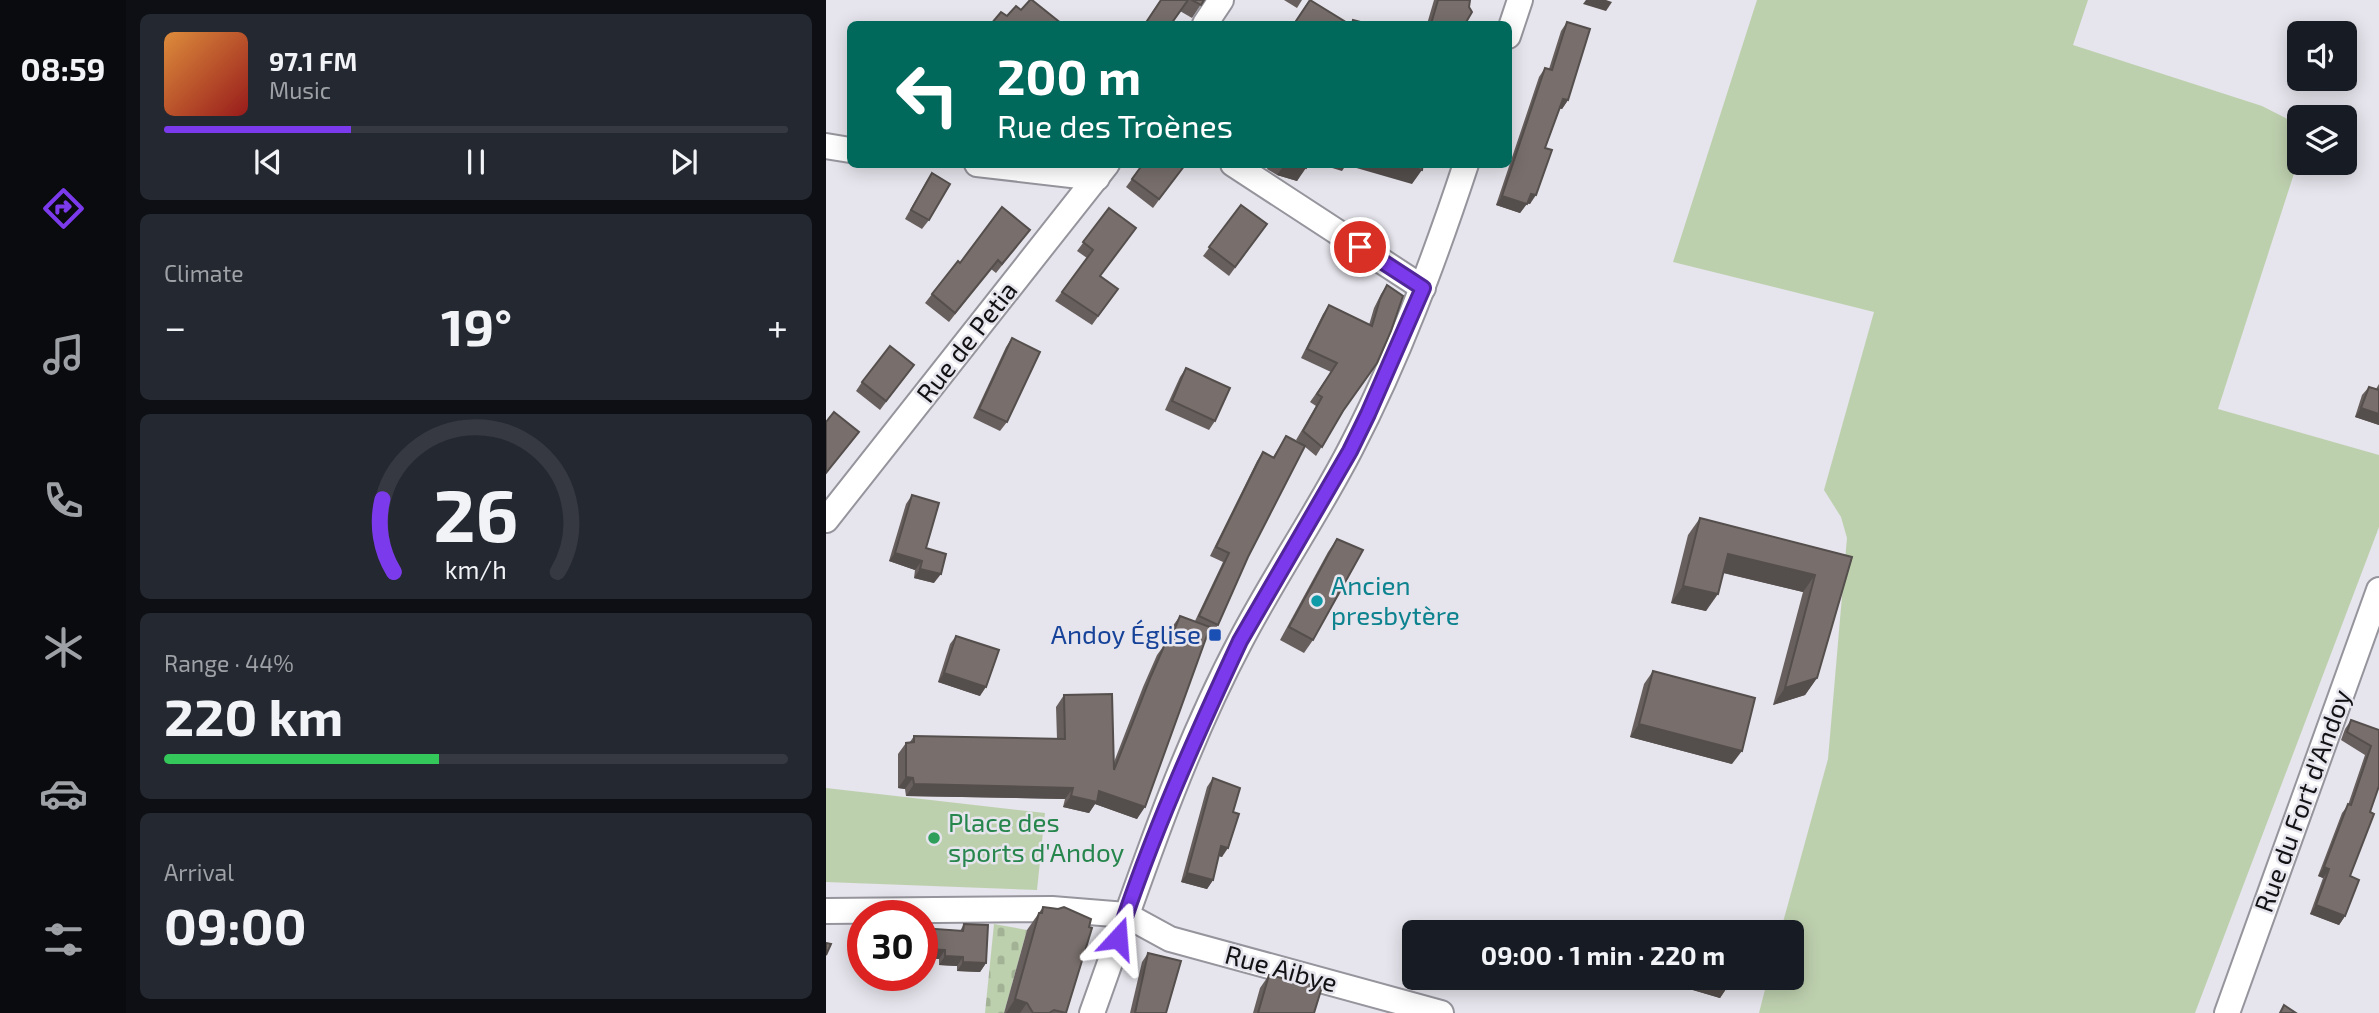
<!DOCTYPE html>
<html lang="en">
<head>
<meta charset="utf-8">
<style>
	:root { --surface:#171b24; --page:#242831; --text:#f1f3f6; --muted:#9ea1a6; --line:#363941; --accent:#7c3aed }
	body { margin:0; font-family:"Exo 2",sans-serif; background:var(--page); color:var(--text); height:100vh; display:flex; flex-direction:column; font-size:26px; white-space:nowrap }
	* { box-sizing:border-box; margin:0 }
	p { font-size:23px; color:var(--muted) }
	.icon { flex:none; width:38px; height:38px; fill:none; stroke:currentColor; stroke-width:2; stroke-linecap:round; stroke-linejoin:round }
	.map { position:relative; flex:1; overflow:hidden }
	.drawer { display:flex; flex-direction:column; gap:14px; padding:14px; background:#0d0f14; width:700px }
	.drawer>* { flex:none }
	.banner { position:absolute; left:21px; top:21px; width:665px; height:147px; border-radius:10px; box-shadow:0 4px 18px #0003; background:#00695c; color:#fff; overflow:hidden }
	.fabs { position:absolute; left:1461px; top:21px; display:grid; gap:14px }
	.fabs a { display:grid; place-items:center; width:70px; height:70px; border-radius:10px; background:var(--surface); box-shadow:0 4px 18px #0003; font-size:35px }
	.speed { position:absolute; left:21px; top:900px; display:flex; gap:14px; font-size:35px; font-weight:700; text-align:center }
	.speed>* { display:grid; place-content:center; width:91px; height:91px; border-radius:50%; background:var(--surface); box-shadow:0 4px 18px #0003; line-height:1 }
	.speed .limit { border:10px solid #d22; background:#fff; color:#111 }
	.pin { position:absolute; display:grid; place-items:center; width:60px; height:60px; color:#fff; margin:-30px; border:4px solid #fff; border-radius:50%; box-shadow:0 2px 7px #0007 }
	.me { position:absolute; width:77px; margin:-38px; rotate:19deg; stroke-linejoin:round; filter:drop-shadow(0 0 5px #0008) }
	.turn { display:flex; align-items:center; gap:24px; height:147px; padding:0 35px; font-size:32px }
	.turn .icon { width:91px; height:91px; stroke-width:2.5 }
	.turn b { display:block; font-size:49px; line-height:60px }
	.big { font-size:52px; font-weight:700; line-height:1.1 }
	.drawer .widget { flex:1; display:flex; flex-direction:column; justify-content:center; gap:10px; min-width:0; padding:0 24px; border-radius:10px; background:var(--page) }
	.drawer .dial { align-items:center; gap:0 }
	.dial svg { height:182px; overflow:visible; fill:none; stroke:var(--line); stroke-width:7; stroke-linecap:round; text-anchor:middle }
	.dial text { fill:var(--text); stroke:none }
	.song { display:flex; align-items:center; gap:21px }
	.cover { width:84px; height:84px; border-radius:10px; background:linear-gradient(135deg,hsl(30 70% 55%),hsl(0 70% 35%)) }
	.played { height:7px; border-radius:4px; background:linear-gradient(90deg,var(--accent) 30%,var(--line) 30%) }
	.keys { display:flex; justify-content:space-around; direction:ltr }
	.heat { display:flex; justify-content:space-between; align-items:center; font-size:38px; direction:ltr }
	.charge { height:10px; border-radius:5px; background:linear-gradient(90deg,#34c759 44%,var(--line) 0) }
	.trip { position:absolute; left:576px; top:920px; width:402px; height:70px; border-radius:10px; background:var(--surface); box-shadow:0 4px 18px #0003; font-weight:700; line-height:70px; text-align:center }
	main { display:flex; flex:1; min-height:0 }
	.tab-bar { display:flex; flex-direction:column; width:126px; justify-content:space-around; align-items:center; background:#090b0e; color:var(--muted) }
	.tab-bar .icon { width:49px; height:49px }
	.tab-bar .selected { color:var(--accent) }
	.tab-bar b { font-size:32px; color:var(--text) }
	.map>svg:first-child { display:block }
</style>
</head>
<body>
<main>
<nav class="tab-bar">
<b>08:59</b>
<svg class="icon selected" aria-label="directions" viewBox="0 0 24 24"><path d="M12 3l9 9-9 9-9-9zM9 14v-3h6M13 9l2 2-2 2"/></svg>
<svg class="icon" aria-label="music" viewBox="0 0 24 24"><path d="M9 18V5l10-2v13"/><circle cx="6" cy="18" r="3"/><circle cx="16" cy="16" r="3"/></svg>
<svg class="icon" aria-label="phone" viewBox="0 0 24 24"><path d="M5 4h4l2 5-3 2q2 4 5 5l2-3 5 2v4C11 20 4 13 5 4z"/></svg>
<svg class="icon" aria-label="climate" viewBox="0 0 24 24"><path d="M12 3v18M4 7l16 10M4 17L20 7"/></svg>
<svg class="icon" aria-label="car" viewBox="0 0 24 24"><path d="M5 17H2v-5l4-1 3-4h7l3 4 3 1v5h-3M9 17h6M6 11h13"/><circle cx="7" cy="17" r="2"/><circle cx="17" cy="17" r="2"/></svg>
<svg class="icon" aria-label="filters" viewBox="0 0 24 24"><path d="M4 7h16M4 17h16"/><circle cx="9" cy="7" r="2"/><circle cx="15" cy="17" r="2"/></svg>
</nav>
<section class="drawer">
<div class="widget">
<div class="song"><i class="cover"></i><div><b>97.1 FM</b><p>Music</p></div></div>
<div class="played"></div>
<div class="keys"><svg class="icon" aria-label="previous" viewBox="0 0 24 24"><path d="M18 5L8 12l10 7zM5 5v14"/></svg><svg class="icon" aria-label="pause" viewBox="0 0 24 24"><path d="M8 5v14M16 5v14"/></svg><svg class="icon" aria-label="next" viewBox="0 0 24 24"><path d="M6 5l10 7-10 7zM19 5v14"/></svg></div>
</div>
<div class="widget"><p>Climate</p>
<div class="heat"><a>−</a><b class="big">19°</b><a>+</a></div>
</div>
<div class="widget dial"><svg viewBox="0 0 100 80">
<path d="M14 69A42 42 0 1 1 86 69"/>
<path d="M14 69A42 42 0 0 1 9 37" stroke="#7c3aed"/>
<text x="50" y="56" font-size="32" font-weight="700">26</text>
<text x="50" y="72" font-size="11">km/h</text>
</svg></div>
<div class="widget"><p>Range · 44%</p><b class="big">220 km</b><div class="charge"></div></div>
<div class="widget"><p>Arrival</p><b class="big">09:00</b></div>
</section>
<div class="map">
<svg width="1553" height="1013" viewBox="0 0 1553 1013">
	<defs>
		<pattern id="cemetery-stones" width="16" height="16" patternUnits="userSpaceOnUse" patternTransform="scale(1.75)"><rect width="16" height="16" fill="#bdd0ae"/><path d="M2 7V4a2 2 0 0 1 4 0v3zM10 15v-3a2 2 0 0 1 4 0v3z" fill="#a1b295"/></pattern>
	</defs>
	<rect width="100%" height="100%" fill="#e6e4ec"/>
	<g fill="#bdd0ae">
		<polygon points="931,0 1262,0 1247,45 1436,106 1473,125 1473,158 1392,409 1553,455 1553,527 1369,1013 933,1013 942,978 966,978 966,933 954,933 1002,759 1021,538 1015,517 998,490 1048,312 847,262"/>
		<polygon points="0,788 219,813 211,890 0,882"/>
	</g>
	<polygon fill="url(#cemetery-stones)" points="168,924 201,930 178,1013 159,1013"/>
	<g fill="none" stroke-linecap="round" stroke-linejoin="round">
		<defs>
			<g id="minor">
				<polyline points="379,24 395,0"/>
				<polyline points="682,36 694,0"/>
				<polyline points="0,146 24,150"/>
				<polyline points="151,164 271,178"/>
				<polyline points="407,164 597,288"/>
				<polyline points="0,520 281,164"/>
				<polyline points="0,911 226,909 300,915 344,939 615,1013"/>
				<path d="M 266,1013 C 311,888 352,759 415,640 C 449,575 491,514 525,448 C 572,358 608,261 640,164"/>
				<polyline points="1401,1013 1553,590"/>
			</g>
		</defs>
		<use href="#minor" stroke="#96949c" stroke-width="28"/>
		<use href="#minor" stroke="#fff" stroke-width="24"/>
	</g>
	<g fill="#675f5d">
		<polygon points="335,0 378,0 366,18"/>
		<polygon points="458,0 476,0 471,8"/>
		<polygon points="608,0 644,0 639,24 601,24"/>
		<polygon points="741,22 742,100 736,109 734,108 719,148 704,204 701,203 694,213 670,205 713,77 719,68 723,69 735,31"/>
		<polygon points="317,164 359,165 327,208 300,187"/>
		<polygon points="443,164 481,164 471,181 451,175 441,169"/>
		<polygon points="106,173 103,220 96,229 79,219 100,182"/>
		<polygon points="415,205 441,224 403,276 377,256"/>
		<polygon points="283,208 274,276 292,289 266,325 229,301 261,258 251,251"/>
		<polygon points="197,239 170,273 165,269 123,322 99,303 106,294 134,263"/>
		<polygon points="561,285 517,412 490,456 478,446 422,557 392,625 386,634 382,633 311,819 269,804 263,813 237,807 239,799 80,796 79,789 72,788 72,754 80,743 84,742 88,736 231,739 230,707 238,695 288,762 317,687 331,655 339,644 346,627 354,616 369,621 397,562 384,556 431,461 437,452 447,457 460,436 477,445 470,440 490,406 484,402 505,372 475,358 497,314 503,305 543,325 548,308 555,294"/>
		<polygon points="186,338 181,422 174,431 147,418 180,347"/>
		<polygon points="88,365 54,410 30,391 36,382"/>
		<polygon points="360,368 389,421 383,430 339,410 354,377"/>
		<polygon points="1553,384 1553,425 1529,417 1536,395 1543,387 1550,389"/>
		<polygon points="86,495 108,583 88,578 89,570 63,561 80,504"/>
		<polygon points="874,518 1026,557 991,678 979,695 947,705 977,592 897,573 880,611 845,603 862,535"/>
		<polygon points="511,539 487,640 478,653 454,640 502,552"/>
		<polygon points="130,636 154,696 112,682 124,644"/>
		<polygon points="827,671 906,764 804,737 818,684"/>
		<polygon points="1525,720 1553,730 1544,812 1524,876 1519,916 1513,925 1484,914 1497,878 1492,876 1516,813 1522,805 1539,755 1515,740 1519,729"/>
		<polygon points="387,778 407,812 396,857 393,856 387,880 381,889 355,882 381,787"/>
		<polygon points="217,907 232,909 240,1013 178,1013 201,930"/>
		<polygon points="138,924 160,963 154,972 131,971 131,966 113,965 113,959 96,958 96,928 134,931"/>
		<polygon points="322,953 340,1013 304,1013 316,962"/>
		<polygon points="443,975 488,1013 427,1013 434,988"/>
		<polygon points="863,978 903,978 900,989 894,998 860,988"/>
	</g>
	<g fill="#544e4c">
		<polygon points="760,0 780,0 786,2 780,11 757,4"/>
		<polygon points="737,99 742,100 736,109 731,108"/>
		<polygon points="459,164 468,164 480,168 471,181 451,175"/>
		<polygon points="493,164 574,164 596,170 586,184 520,165 516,171"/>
		<polygon points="705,194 710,195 704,204 699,203"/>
		<polygon points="676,196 701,204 694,213 670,205"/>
		<polygon points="1535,408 1553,414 1553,425 1529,417"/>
		<polygon points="69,553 96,561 89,570 63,561"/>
		<polygon points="902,554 989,575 977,592 890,571"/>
		<polygon points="94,569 115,574 108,583 88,578"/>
		<polygon points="857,586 892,594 880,611 845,603"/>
		<polygon points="118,673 160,687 154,696 112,682"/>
		<polygon points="991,678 979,695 947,705 959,688"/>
		<polygon points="813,724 916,751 906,764 804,737"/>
		<polygon points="80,777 87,778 79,789 72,788"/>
		<polygon points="88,784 247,788 239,799 80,796"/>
		<polygon points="273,791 319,807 311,819 269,804 263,813 237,807 245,796"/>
		<polygon points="395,846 402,848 396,857 389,855"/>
		<polygon points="1498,867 1503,869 1497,878 1492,876"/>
		<polygon points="361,873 387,880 381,889 355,882"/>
		<polygon points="1490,905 1519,916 1513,925 1484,914"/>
		<polygon points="96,949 119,950 113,959 96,958"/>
		<polygon points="119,956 137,957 131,966 113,965"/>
		<polygon points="137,962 160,963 154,972 131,971"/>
		<polygon points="866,979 900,989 894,998 860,988"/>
		<polygon points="189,999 201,1003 194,1013 180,1013"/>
	</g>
	<g fill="#786f6c" stroke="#544e4c" stroke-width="2">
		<polygon points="204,0 206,0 236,24 165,24 175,12 181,16 190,6 195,10"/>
		<polygon points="335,0 362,0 345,24 319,24"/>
		<polygon points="366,0 378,0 375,5"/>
		<polygon points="484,0 523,24 468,24"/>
		<polygon points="612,0 644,0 643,7 646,12 639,24 605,24"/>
		<polygon points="527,20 542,24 526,24"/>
		<polygon points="741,22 764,29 742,100 737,99 719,148 726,150 710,195 705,194 701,204 676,196 719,68 726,70"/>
		<polygon points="317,164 359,164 359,165 333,199 306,179"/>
		<polygon points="468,164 481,164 480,168"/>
		<polygon points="574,164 597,164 596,170"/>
		<polygon points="106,173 124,184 103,220 85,210"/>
		<polygon points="415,205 441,224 409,267 383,247"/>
		<polygon points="176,207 204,230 176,264 172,260 129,313 106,294 132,261 134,263"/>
		<polygon points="283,208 310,228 274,276 292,289 272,316 236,292 267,250 257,242"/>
		<polygon points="561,285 577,296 565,331 551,363 517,411 496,447 477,431 496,397 491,394 511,363 481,349 503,305 546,326 554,299"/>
		<polygon points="186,338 214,352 181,422 153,409"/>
		<polygon points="64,346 88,365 60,401 36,382"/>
		<polygon points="360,368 404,388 389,421 346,401"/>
		<polygon points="1543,387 1553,390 1553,414 1535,408"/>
		<polygon points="8,412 33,432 0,473 0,422"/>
		<polygon points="460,436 479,446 422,557 392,625 373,616 403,553 390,547 437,452 448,458"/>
		<polygon points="86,495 113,503 100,548 120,554 115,574 94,569 96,561 69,553"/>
		<polygon points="874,518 1026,557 991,678 959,688 989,575 902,554 892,594 857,586"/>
		<polygon points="511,539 537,550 487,640 463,627"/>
		<polygon points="354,616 384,627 319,807 273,791 271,802 245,796 247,788 88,784 87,778 80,777 80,743 88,742 88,736 239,739 238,695 286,694 288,770 325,676 339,644 342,645"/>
		<polygon points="130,636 173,650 160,687 118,673"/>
		<polygon points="827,671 929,698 916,751 813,724"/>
		<polygon points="1525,720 1553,730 1553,786 1544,812 1548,814 1524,876 1533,880 1519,916 1490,905 1503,869 1498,867 1522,804 1525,805 1545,746 1521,732"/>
		<polygon points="387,778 414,788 407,812 413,814 402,848 395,846 387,880 361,873"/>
		<polygon points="217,907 232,909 238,907 265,919 263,927 266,928 240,1013 228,1010 223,1013 207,1013 201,1003 189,999 213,913 216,913"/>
		<polygon points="138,924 162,925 160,963 137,962 137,957 119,956 119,950 96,949 96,928 137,931"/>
		<polygon points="881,927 903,933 879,933"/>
		<polygon points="0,943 5,944 0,955"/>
		<polygon points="322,953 355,961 340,1013 309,1013"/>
		<polygon points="443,975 496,987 488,1013 432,1013"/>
		<polygon points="866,978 903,978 900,989 866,979"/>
		<polygon points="1458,1005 1470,1013 1454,1013"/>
	</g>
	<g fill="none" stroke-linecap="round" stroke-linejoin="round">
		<defs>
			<path id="route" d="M 292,938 C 325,836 369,738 414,641 L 524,451 L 542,414 L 597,288 L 534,247"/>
		</defs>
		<use href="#route" stroke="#51269a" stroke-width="18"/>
		<use href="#route" stroke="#7c3aed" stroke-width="12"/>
	</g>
	<circle fill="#0f9aa8" stroke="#e6e4ec" stroke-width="2.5" cx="491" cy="601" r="7"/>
	<rect fill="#1a4fb4" stroke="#e6e4ec" stroke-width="2.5" x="382" y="628" width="14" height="14" rx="3.5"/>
	<circle fill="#2e9e5b" stroke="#e6e4ec" stroke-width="2.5" cx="108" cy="838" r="7"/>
	<g text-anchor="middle" stroke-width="5" stroke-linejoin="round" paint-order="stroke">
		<g font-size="26" fill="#121114" stroke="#e6e4ec">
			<text transform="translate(141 342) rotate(-52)" y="9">Rue de Petia</text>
			<text transform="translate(1477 801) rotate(-70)" y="9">Rue du Fort d'Andoy</text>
			<text transform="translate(455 969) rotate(15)" y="9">Rue Aibye</text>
		</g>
		<g font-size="26" fill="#0d838f" stroke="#e6e4ec" text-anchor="start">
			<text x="505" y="595">Ancien<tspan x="505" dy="30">presbytère</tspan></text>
		</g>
		<g font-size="26" fill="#164399" stroke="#e6e4ec" text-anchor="end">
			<text x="375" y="644">Andoy Église</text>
		</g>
		<g font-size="26" fill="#27864d" stroke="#e6e4ec" text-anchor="start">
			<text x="122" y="832">Place des<tspan x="122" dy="30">sports d'Andoy</tspan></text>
		</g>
	</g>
</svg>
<div class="fabs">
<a><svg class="icon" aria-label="sound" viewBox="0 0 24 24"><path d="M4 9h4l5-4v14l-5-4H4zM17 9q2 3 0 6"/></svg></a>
<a><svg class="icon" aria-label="layers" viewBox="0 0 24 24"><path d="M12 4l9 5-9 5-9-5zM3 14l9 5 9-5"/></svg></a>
</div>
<div class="speed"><div class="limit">30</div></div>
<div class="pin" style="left:534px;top:247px;background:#d93025"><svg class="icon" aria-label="arrive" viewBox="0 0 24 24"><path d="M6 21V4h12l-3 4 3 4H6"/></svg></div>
<svg class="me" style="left:292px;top:938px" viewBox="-20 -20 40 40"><path d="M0-17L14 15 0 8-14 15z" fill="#7c3aed" stroke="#fff" stroke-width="4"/></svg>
<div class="trip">09:00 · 1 min · 220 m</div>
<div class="banner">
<div class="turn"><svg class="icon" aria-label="left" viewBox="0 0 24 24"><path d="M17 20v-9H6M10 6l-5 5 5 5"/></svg><div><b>200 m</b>Rue des Troènes</div></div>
</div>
</div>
</main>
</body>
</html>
